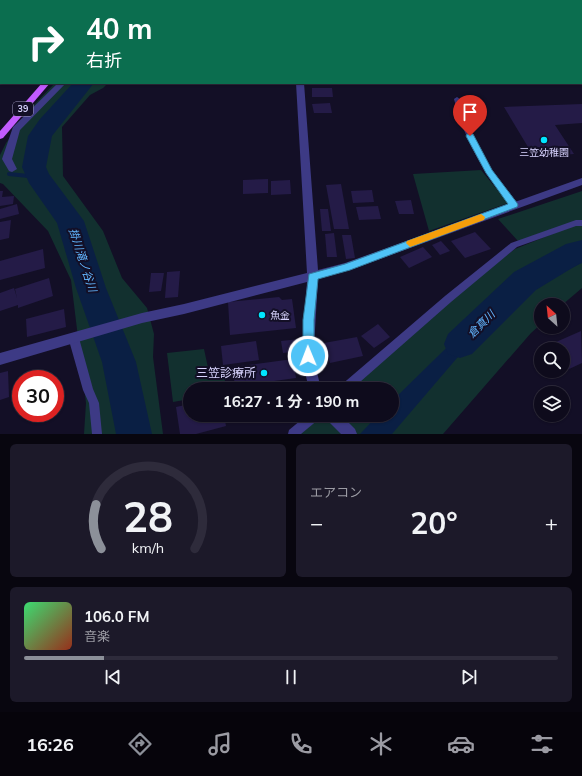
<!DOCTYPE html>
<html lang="ja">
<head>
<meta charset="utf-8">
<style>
	:root { --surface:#0e0b1c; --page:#1c1929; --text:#f1f3f6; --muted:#9b9ba3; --line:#2e2b3b; --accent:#8c9099 }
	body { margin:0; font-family:Mulish,"Noto Sans JP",sans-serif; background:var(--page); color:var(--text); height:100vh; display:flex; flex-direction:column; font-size:15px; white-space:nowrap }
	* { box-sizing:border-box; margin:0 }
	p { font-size:13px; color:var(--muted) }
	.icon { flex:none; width:22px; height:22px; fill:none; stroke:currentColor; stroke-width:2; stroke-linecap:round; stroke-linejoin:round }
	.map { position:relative; height:434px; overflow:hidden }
	.sheet { display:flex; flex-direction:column; gap:10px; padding:10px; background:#08060f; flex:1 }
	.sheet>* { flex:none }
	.banner { position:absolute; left:0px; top:0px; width:582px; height:84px; box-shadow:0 1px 3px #0004,0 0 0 1px var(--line); background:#0b6e4f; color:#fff; overflow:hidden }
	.needle { width:26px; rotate:333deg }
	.fabs { position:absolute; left:534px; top:298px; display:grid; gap:8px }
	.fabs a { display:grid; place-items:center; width:36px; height:36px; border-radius:50%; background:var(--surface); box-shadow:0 1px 3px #0004,0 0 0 1px var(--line); font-size:20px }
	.speed { position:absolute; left:12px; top:370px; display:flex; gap:8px; font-size:20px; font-weight:700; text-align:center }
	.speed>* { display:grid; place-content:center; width:52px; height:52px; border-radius:50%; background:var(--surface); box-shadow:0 1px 3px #0004,0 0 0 1px var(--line); line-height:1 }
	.speed .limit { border:6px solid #d22; background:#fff; color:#111 }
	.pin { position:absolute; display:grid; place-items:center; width:34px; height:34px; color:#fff; margin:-41px -17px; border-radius:50% 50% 50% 0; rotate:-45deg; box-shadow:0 0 4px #0007 }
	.pin .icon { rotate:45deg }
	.me { position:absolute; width:44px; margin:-22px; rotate:359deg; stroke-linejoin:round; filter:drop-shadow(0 0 3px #0008) }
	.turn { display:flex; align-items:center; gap:14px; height:84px; padding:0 20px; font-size:18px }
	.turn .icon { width:52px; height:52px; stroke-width:2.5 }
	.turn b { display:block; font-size:28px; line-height:34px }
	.big { font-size:30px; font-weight:700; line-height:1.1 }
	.sheet .card { flex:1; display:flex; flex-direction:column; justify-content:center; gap:6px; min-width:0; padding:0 14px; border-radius:6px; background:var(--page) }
	.sheet .dial { align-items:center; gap:0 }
	.dial svg { height:104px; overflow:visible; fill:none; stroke:var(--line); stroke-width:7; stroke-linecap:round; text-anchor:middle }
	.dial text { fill:var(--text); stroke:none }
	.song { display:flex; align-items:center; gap:12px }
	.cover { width:48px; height:48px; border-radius:6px; background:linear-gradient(135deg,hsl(140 70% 55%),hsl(10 70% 35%)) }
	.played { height:4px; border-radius:2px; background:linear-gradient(90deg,var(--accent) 15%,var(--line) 15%) }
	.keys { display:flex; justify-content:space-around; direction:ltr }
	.heat { display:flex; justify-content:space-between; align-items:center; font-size:22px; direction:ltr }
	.sheet .tiles { flex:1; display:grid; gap:10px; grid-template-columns:1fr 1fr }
	.card:last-child { grid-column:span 2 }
	.trip { position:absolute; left:183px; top:382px; width:216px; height:40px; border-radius:20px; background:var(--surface); box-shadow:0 1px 3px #0004,0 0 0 1px var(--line); font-weight:700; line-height:40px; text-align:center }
	.tabs { display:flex; height:64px; justify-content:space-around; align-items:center; background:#06040b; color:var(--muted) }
	.tabs .icon { width:28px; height:28px }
	.tabs .current { color:var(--accent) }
	.tabs b { font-size:18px; color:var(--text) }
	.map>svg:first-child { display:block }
</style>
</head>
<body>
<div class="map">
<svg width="582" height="434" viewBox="0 0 582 434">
	<rect width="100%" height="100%" fill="#130f26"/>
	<g fill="#12302f">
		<polygon points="55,83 108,83 103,88 90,95 62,127 63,176 103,231 122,278 147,308 154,334 153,357 163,434 84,434 86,403 71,280 48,231 3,184 0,183 0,155 6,143 30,109"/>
		<polygon points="481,170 508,203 429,231 413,174"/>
		<polygon points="582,191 582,288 562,305 541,305 541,324 531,333 443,434 293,434 315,415 392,415 392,389 344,389 437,307 515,249 577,224 518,241 498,219"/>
		<polygon points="204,349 210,377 224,374 226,389 190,389 190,399 173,402 167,353"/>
	</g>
	<g fill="#0a1f44">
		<polygon points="582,246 582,263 533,287 533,281 524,274 571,248"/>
		<polygon points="483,312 487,323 392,434 360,434 378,415 392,415 392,401"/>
	</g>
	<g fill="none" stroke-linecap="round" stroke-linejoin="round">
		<polyline stroke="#0a1f44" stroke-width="4" points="9,174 38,177"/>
		<g fill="#0a1f44" fill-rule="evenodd">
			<rect x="211" y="0" width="18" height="1"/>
			<polygon points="73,83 94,83 52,136 46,167 49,174 84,221 106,288 136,362 152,434 116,434 102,362 76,288 57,223 29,183 22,167 28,136 40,119"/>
			<polygon points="582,240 582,262 536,290 472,354 460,358 448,354 444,344 448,334 514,272 566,244"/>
		</g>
	</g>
	<g fill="#241b47">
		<polygon points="312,88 332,88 333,97 312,97"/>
		<polygon points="330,103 332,113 314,113 312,104"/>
		<polygon points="582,104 582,123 555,125 574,154 534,157 504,107"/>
		<polygon points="268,179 268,193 243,194 243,180"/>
		<polygon points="290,180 291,194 271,195 271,181"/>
		<polygon points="341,184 349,229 334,229 326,185"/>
		<polygon points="372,190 374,202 353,203 351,191"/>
		<polygon points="0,191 3,191 2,197 14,196 13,204 0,206"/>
		<polygon points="411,200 414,214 399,214 395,201"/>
		<polygon points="17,204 19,214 0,219 0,209"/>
		<polygon points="378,206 381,219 359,220 356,207"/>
		<polygon points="320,209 328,209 331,231 322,231"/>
		<polygon points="11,220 9,238 0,240 0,222"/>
		<polygon points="475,232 491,249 465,258 451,241"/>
		<polygon points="334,233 337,257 327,257 325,234"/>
		<polygon points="342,235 351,235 355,258 346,259"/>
		<polygon points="441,241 450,251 440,255 432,245"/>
		<polygon points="423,247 432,257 409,268 400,257"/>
		<polygon points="43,249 45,268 0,280 0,261"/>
		<polygon points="180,271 178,297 165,298 167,272"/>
		<polygon points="151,273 164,273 161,291 149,292"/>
		<polygon points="49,278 53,296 18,308 18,305 0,311 0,293 14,288 17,298 15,289"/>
		<polygon points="279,297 282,300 292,299 296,328 230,335 228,302"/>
		<polygon points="64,309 66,327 27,337 26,319"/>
		<polygon points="378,324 390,337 374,348 361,336"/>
		<polygon points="581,331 582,363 567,370 563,366 563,349 549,349 547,346"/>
		<polygon points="357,337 363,356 330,363 324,343"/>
		<polygon points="300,339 302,351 283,353 281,341"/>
		<polygon points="256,341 259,360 223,365 221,346"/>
		<polygon points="293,359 296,378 253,384 254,389 235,389 233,367"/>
		<polygon points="8,371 9,397 0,400 0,373"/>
		<polygon points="190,404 190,415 224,415 226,426 196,434 180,434 176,407"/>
	</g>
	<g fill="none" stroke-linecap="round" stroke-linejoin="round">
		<g fill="#3d3a85" fill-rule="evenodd">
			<path d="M 457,97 L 460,99 C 466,124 478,149 492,170 C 500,181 509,192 517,203 L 518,205 L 517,207 L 511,207 C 503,195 494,184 486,172 C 472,150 460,125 454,99 Z"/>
			<polygon points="576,220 582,220 582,226 576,226 517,247 451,302 352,389 339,389 340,386 445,296 511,243"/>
			<polygon points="74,334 77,335 79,338 93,389 99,403 102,434 92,434 89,403 83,390 70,344 69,338 71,335"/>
			<polygon points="307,415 320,415 319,419 301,434 288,434 289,430"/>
		</g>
		<g fill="#3d3a85" fill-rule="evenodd">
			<rect x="170" y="0" width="6" height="1"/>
			<rect x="200" y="0" width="6" height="1"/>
			<rect x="292" y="0" width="6" height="1"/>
			<rect x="521" y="0" width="7" height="1"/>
			<rect x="581" y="36" width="1" height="4"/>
			<polygon points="58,83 66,83 20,130 12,159 17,169 12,172 9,171 2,159 13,127"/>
			<polygon points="296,83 304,83 318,270 345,263 582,178 582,185 350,270 318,279 314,347 315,364 321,389 309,389 303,364 302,347 307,282 184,314 142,323 0,365 0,353 142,313 184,304 307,273"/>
			<polygon points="325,415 341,415 355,429 357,434 341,434 327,420"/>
		</g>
		<g fill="#c25bff" fill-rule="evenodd">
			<polygon points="122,0 129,0 122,1"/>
			<polygon points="42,83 50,83 3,138 0,139 0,131"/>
		</g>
	</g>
	<polygon fill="#4fc3f7" stroke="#337fa1" points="467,134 473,134 492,170 517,203 518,205 517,207 350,270 318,279 314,320 314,356 312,359 308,361 304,359 303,356 303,320 309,274 345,264 508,204 486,173 466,136"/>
	<polygon fill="#f59e0b" points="481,214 485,217 484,220 410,247 406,243 407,241"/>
	<g fill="#00e5ff" stroke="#130f26" stroke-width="1.5">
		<circle cx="544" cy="140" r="4"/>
		<circle cx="262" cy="315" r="4"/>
		<circle cx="264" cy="373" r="4"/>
	</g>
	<g text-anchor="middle" stroke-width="4" stroke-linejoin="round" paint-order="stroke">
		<rect fill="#130f26" stroke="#9e99be" stroke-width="1" x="13" y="102" width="20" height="14" rx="3"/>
		<g font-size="9" font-weight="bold" fill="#d9d4ff">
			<text x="23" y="112">39</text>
		</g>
		<g font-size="10" fill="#d9d4ff" stroke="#130f26">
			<text x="544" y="156">三笠幼稚園</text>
			<text x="270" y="319" text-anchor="start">魚金</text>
		</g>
		<g font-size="11" font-style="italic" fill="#62b6ff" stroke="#130f26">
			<text transform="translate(83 260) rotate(72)" y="4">掛川滝ノ谷川</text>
			<text transform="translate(481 324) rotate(-45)" y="4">倉真川</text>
		</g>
		<g font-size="12" fill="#d9d4ff" stroke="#130f26" text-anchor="end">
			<text x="256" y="377">三笠診療所</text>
		</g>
	</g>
</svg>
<div class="fabs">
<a><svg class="needle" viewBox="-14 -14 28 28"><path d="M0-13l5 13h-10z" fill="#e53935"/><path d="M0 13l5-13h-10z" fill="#9b9ba3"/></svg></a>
<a><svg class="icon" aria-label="search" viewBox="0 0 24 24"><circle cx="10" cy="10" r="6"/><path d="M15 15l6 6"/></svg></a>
<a><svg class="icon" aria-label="layers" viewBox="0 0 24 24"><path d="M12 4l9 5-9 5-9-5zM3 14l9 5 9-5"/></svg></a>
</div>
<div class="speed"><div class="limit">30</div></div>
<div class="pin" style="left:470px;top:136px;background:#d93025"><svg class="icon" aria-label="arrive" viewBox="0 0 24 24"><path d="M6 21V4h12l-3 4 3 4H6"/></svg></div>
<svg class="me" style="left:308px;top:356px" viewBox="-20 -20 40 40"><circle r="17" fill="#4fc3f7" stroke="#fff" stroke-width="3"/><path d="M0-11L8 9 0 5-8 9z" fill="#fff"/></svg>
<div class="trip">16:27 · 1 分 · 190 m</div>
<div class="banner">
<div class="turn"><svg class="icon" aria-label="right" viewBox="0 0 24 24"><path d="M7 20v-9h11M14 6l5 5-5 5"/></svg><div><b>40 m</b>右折</div></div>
</div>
</div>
<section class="sheet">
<div class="tiles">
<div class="card dial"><svg viewBox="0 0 100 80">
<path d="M14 69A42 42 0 1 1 86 69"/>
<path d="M14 69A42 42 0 0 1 10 35" stroke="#8c9099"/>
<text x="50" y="56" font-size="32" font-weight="700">28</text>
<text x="50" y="72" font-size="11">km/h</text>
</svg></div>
<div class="card"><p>エアコン</p>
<div class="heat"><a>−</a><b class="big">20°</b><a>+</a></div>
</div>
<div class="card">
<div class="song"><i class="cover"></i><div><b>106.0 FM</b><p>音楽</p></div></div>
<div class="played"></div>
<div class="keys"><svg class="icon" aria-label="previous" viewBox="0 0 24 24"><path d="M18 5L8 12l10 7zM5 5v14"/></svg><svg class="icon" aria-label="pause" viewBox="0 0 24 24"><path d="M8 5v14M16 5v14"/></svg><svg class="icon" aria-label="next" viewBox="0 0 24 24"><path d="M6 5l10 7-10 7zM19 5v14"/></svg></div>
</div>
</div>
</section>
<nav class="tabs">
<b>16:26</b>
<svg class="icon current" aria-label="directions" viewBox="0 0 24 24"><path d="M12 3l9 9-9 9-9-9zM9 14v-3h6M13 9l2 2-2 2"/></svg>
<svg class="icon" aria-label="music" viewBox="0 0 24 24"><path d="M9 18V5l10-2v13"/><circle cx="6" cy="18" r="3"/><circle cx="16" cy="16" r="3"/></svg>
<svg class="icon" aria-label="phone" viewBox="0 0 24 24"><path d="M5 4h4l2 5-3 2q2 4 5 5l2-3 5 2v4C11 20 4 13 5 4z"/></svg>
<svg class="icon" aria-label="climate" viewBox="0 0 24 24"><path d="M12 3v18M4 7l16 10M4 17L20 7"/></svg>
<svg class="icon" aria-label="car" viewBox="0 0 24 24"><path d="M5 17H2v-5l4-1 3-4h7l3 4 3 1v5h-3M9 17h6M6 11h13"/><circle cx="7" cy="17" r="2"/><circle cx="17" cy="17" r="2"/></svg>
<svg class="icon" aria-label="filters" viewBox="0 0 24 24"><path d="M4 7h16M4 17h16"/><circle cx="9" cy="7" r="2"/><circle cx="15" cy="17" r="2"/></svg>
</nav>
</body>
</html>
